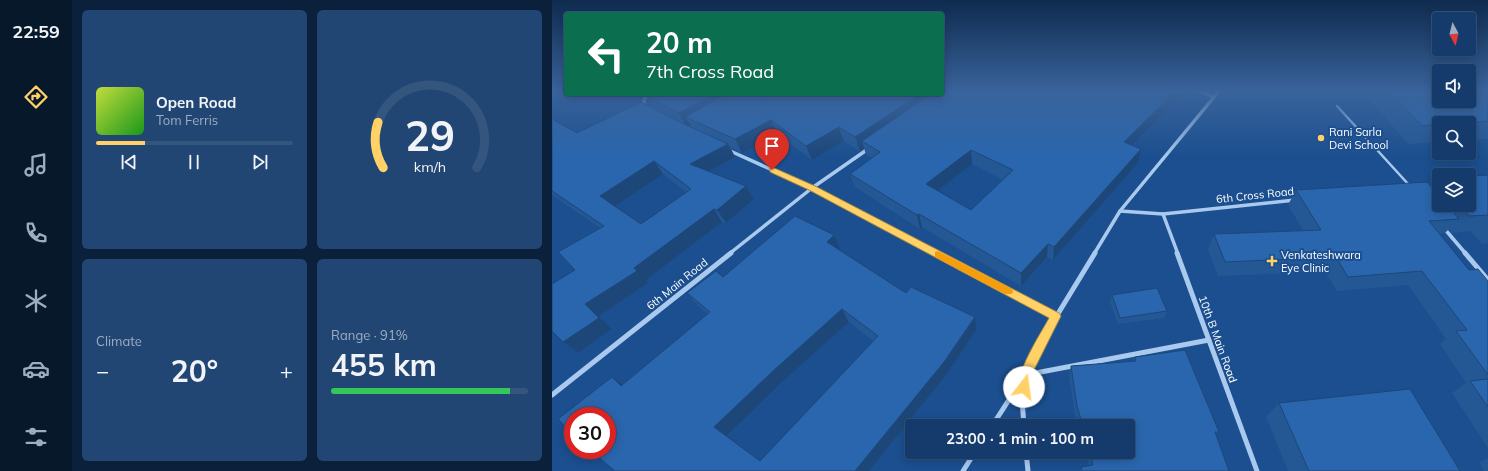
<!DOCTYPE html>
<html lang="en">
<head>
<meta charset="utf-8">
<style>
	:root { --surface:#143b6b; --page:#214673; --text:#f1f3f6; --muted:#9dadc1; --line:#33557e; --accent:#ffd166 }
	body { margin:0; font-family:Mulish,sans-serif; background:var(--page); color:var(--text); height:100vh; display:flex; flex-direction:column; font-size:15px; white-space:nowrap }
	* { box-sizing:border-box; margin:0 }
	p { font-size:13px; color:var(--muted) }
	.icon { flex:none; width:22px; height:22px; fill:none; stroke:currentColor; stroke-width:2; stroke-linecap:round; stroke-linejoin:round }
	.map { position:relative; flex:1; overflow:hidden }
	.sheet { display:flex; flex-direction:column; gap:10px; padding:10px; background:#0b203b; width:480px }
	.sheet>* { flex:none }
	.hud { position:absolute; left:12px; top:12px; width:380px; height:84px; border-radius:4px; box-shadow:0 2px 10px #0003,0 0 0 1px var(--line); background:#0b6e4f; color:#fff; overflow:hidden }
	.needle { width:26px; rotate:173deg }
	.buttons { position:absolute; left:880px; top:12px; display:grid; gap:8px }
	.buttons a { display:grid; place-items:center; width:44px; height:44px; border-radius:4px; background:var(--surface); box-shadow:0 2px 10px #0003,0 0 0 1px var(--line); font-size:20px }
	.speed { position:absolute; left:12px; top:407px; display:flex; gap:8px; font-size:20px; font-weight:700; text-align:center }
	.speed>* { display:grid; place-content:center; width:52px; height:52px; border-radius:50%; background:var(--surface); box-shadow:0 2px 10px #0003,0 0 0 1px var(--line); line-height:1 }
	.speed .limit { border:6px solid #d22; background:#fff; color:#111 }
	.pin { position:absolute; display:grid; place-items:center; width:34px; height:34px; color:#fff; margin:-41px -17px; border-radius:50% 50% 50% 0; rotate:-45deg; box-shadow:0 0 4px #0007 }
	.pin .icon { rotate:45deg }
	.me { position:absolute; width:44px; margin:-22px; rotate:15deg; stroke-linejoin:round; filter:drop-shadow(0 0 3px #0008) }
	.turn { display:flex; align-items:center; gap:14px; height:84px; padding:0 16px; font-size:18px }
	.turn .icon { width:52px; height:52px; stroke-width:2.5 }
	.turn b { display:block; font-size:28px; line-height:34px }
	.big { font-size:30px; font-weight:700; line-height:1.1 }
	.sheet .card { flex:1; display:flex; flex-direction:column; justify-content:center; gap:6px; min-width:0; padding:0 14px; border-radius:6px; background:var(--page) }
	.sheet .dial { align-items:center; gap:0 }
	.dial svg { height:104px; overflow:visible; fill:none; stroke:var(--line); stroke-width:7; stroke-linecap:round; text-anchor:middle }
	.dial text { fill:var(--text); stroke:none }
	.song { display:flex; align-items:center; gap:12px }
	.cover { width:48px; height:48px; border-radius:6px; background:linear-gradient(135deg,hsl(70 70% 55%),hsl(120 70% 35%)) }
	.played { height:4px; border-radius:2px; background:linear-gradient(90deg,var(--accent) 25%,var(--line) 25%) }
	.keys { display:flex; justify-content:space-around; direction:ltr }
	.heat { display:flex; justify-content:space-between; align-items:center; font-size:22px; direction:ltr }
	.charge { height:6px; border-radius:3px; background:linear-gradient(90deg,#34c759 91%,var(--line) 0) }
	.sheet .tiles { flex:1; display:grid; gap:10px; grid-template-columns:repeat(2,1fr) }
	.trip { position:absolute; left:353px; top:419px; width:230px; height:40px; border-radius:4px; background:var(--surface); box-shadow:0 2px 10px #0003,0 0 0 1px var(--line); font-weight:700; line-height:40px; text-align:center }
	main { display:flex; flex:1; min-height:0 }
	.tabs { display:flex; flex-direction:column; width:72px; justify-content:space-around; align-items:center; background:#08182b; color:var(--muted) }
	.tabs .icon { width:28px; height:28px }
	.tabs .selected { color:var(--accent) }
	.tabs b { font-size:18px; color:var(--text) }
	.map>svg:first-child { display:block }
</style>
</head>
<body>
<main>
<nav class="tabs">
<b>22:59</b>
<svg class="icon selected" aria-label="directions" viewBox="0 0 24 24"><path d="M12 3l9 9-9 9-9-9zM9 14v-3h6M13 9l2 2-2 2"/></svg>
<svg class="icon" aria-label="music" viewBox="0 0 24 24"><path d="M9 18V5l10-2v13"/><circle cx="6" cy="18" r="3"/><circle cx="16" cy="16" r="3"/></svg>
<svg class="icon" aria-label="phone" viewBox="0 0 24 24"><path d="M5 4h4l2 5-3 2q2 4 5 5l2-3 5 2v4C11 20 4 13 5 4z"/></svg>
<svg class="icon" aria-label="climate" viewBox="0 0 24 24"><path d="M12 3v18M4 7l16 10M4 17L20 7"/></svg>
<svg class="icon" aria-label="car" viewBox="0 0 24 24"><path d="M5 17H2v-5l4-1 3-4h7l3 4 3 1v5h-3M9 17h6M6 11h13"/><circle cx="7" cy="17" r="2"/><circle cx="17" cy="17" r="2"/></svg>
<svg class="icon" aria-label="filters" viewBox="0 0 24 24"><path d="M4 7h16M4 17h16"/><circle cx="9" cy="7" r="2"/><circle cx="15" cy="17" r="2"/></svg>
</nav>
<section class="sheet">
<div class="tiles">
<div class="card">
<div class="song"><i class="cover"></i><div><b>Open Road</b><p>Tom Ferris</p></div></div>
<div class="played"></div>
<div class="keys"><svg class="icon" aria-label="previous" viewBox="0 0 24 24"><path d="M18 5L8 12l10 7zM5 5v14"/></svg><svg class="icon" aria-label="pause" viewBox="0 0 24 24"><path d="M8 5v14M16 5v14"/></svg><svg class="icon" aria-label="next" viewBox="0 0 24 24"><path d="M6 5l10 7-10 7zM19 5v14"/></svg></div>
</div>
<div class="card dial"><svg viewBox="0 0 100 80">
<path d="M14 69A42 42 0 1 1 86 69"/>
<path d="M14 69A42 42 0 0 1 10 34" stroke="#ffd166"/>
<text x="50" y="56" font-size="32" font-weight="700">29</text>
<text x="50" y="72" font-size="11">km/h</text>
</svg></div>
<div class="card"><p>Climate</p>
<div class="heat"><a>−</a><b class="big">20°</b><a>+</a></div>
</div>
<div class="card"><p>Range · 91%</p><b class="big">455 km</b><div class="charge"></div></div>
</div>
</section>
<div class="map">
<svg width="936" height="471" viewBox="0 0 936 471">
	<rect width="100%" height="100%" fill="#1b4f8f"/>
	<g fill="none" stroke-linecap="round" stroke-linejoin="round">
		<polyline stroke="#a9c9ee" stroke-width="2.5" points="785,106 857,185"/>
		<g stroke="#a9c9ee" stroke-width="3.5">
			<polyline points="647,91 662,97"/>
			<polyline points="92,107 92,100 95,94"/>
			<polyline points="316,149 260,188 384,254"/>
			<polyline points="176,150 260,188 177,254"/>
			<polyline points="568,211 611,214 743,200"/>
			<polyline points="611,214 626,254"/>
			<polyline points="891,227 914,254"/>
			<polyline points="542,254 568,211 667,91"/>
		</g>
		<g stroke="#a9c9ee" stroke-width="5">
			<polyline points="382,253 504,317"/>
			<polyline points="625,253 705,471"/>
			<polyline points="913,253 936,280"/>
			<polyline points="0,395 179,253"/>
			<polyline points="440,426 473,375 657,340"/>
			<polyline points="472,426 470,399 473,375 504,317 543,253"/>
			<polyline points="474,452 476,471"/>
			<polyline points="411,471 423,452"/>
		</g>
	</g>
	<g fill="#245895" fill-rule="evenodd">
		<path d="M 390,91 L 632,91 L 619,106 L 580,145 L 586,163 L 501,260 L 495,257 L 469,286 L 370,227 L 368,229 L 303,187 L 298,174 L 320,158 L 314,155 L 312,148 L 308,151 L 292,141 L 260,160 L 225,134 L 190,153 L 178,147 L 183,157 L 157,171 L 194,186 L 202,199 L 174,223 L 170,222 L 94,280 L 96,283 L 47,316 L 60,329 L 26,353 L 11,342 L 23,270 L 48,228 L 0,195 L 0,119 L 25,133 L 103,109 L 94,94 L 390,94 ZM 420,164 L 451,180 L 419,210 L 386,191 ZM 111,174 L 134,192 L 89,224 L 63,206 Z"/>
		<polygon points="810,91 936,91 936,139 917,140 917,123 887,123 887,142 856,144"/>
		<polygon points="936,175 936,243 930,244 919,231 900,233 897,229 893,233 887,234 917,270 936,281 936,448 900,393 914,383 888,344 894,339 856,285 785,291 773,272 666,276 656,249 662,234 751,230 736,205 744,190 878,186 884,179 887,179 887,205 917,205"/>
		<path d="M 282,235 L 288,249 L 287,250 L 354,293 L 424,330 L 395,374 L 317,471 L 63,471 L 60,377 L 70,385 L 156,314 L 146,306 L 135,293 L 171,277 ZM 297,322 L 321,341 L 208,461 L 175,437 L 230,382 Z"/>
		<polygon points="560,295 615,311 612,318 566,324 558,302"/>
		<polygon points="583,357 667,432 664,435 677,471 528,471 529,467 537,466 533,452 576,452 576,426 526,426 523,416 517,376 519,366 581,361"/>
		<polygon points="727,403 908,471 736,471 714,417"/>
		<polygon points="936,458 936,471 932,471 927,462"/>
	</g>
	<g fill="#1d4779">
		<polygon points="624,91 632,91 619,106 569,156 572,142"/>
		<polygon points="163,94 195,94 133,117 139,125 135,127 127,113"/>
		<polygon points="368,94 390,94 310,141 312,148 308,151 303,137"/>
		<polygon points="219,120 225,134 190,153 183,139"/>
		<polygon points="287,127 292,141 260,160 254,146"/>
		<polygon points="176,144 183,157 146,177 138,164"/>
		<polygon points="589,149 586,163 501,260 502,247"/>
		<polygon points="419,150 420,164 377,198 374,184"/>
		<polygon points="102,161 111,174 59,209 48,196"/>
		<polygon points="194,186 202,199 174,223 165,210"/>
		<polygon points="162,209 170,222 94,280 96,283 47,316 60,329 26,353 11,342 33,304"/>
		<polygon points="367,214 370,227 368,229 365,215"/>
		<polygon points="282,235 288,249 281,256 275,242"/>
		<polygon points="496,244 495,257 469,286 469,273"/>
		<polygon points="290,309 297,322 230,382 174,437 162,427 221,371"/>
		<polygon points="423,317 424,330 395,374 317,471 303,471"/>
		<polygon points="60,377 75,388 69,386"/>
	</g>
	<g fill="#2a66ad" stroke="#1d4779" fill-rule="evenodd">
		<path d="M 390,91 L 624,91 L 572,142 L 589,149 L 502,247 L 496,244 L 469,273 L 367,214 L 365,215 L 298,174 L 328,152 L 310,141 L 379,94 L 390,94 ZM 419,150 L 461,170 L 419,210 L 374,184 Z"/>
		<polygon points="838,91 887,91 887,101 917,101 917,91 936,91 936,121 911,123 887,123 887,124 870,126"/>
		<polygon points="101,94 163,94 127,113 95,97"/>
		<polygon points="174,94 368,94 303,137 287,127 254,146 219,120 183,139 133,117"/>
		<path d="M 89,102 L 132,124 L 176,144 L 138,164 L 194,186 L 165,210 L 162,209 L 82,268 L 85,271 L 33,304 L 47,318 L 11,342 L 0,331 L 0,284 L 23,270 L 6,252 L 52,226 L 0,191 L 0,119 L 25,133 ZM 102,161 L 139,189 L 89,224 L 48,196 Z"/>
		<polygon points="936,175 936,215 917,216 907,205 917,205 917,176"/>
		<polygon points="875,182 887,196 887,205 895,205 907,219 877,221 917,270 926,269 936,281 936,375 904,331 915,330 870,271 796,277 784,257 673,262 662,234 769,230 744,190"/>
		<path d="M 243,216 L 282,235 L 275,242 L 354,293 L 359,287 L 423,317 L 392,362 L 303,471 L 63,471 L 38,450 L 55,450 L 55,416 L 21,416 L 21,435 L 6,419 L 60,377 L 69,386 L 158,312 L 135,293 L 164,271 L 171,277 ZM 290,309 L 326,336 L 208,461 L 162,427 L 221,371 Z"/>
		<polygon points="605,288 615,311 568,318 560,295"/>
		<polygon points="633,350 667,432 663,432 677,471 530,471 529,467 541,465 538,452 576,452 576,426 531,426 525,406 519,366 584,361 583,357"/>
		<polygon points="936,379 936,407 918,381"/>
		<polygon points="858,389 908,471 757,471 727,403"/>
	</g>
	<linearGradient id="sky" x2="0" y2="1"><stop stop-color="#0f2b4f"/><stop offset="0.58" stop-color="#39639b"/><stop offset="1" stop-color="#39639b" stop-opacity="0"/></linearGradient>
	<rect width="936" height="157" fill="url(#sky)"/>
	<path fill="#ffd166" stroke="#a68842" d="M 220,167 L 263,186 L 507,313 L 509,316 L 479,376 L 476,391 L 472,392 L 468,391 C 461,375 489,333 497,318 L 257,190 L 218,172 L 218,168 Z"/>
	<polygon fill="#f59e0b" points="386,251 460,289 461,291 460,294 453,294 383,257 383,252"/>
	<g fill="#ffd166" stroke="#1b4f8f" stroke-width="1.5">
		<circle cx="769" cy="138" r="4"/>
		<path d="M718 255h4v4h4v4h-4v4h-4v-4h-4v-4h4z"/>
	</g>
	<g text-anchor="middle" stroke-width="4" stroke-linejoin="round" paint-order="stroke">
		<g font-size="11" fill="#fff" stroke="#1b4f8f" text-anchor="start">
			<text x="777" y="136">Rani Sarla<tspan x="777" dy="13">Devi School</tspan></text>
			<text x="729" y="259">Venkateshwara<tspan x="729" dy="13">Eye Clinic</tspan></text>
		</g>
		<g font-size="11" fill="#fff" stroke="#1b4f8f">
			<text transform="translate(703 195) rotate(-6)" y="4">6th Cross Road</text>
			<text transform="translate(125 284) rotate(-39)" y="4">6th Main Road</text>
			<text transform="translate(666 339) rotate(70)" y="4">10th B Main Road</text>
		</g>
	</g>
</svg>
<div class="buttons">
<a><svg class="needle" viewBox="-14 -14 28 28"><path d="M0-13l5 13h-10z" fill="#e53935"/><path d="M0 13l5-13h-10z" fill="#9dadc1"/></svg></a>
<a><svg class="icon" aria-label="sound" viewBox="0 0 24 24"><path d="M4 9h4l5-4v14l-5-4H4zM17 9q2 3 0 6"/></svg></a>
<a><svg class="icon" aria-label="search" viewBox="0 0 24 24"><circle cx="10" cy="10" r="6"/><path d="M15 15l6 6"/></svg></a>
<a><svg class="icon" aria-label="layers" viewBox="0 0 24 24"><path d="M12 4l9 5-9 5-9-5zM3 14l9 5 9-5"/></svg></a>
</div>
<div class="speed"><div class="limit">30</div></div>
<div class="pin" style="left:220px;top:170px;background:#d93025"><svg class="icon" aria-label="arrive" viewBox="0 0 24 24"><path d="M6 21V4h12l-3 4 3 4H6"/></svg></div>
<svg class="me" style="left:472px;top:387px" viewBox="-20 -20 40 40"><circle r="19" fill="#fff"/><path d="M0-13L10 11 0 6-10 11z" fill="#ffd166"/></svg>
<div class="trip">23:00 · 1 min · 100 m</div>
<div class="hud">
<div class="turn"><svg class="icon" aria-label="left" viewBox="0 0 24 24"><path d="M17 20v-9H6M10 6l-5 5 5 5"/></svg><div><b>20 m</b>7th Cross Road</div></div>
</div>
</div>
</main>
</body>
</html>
